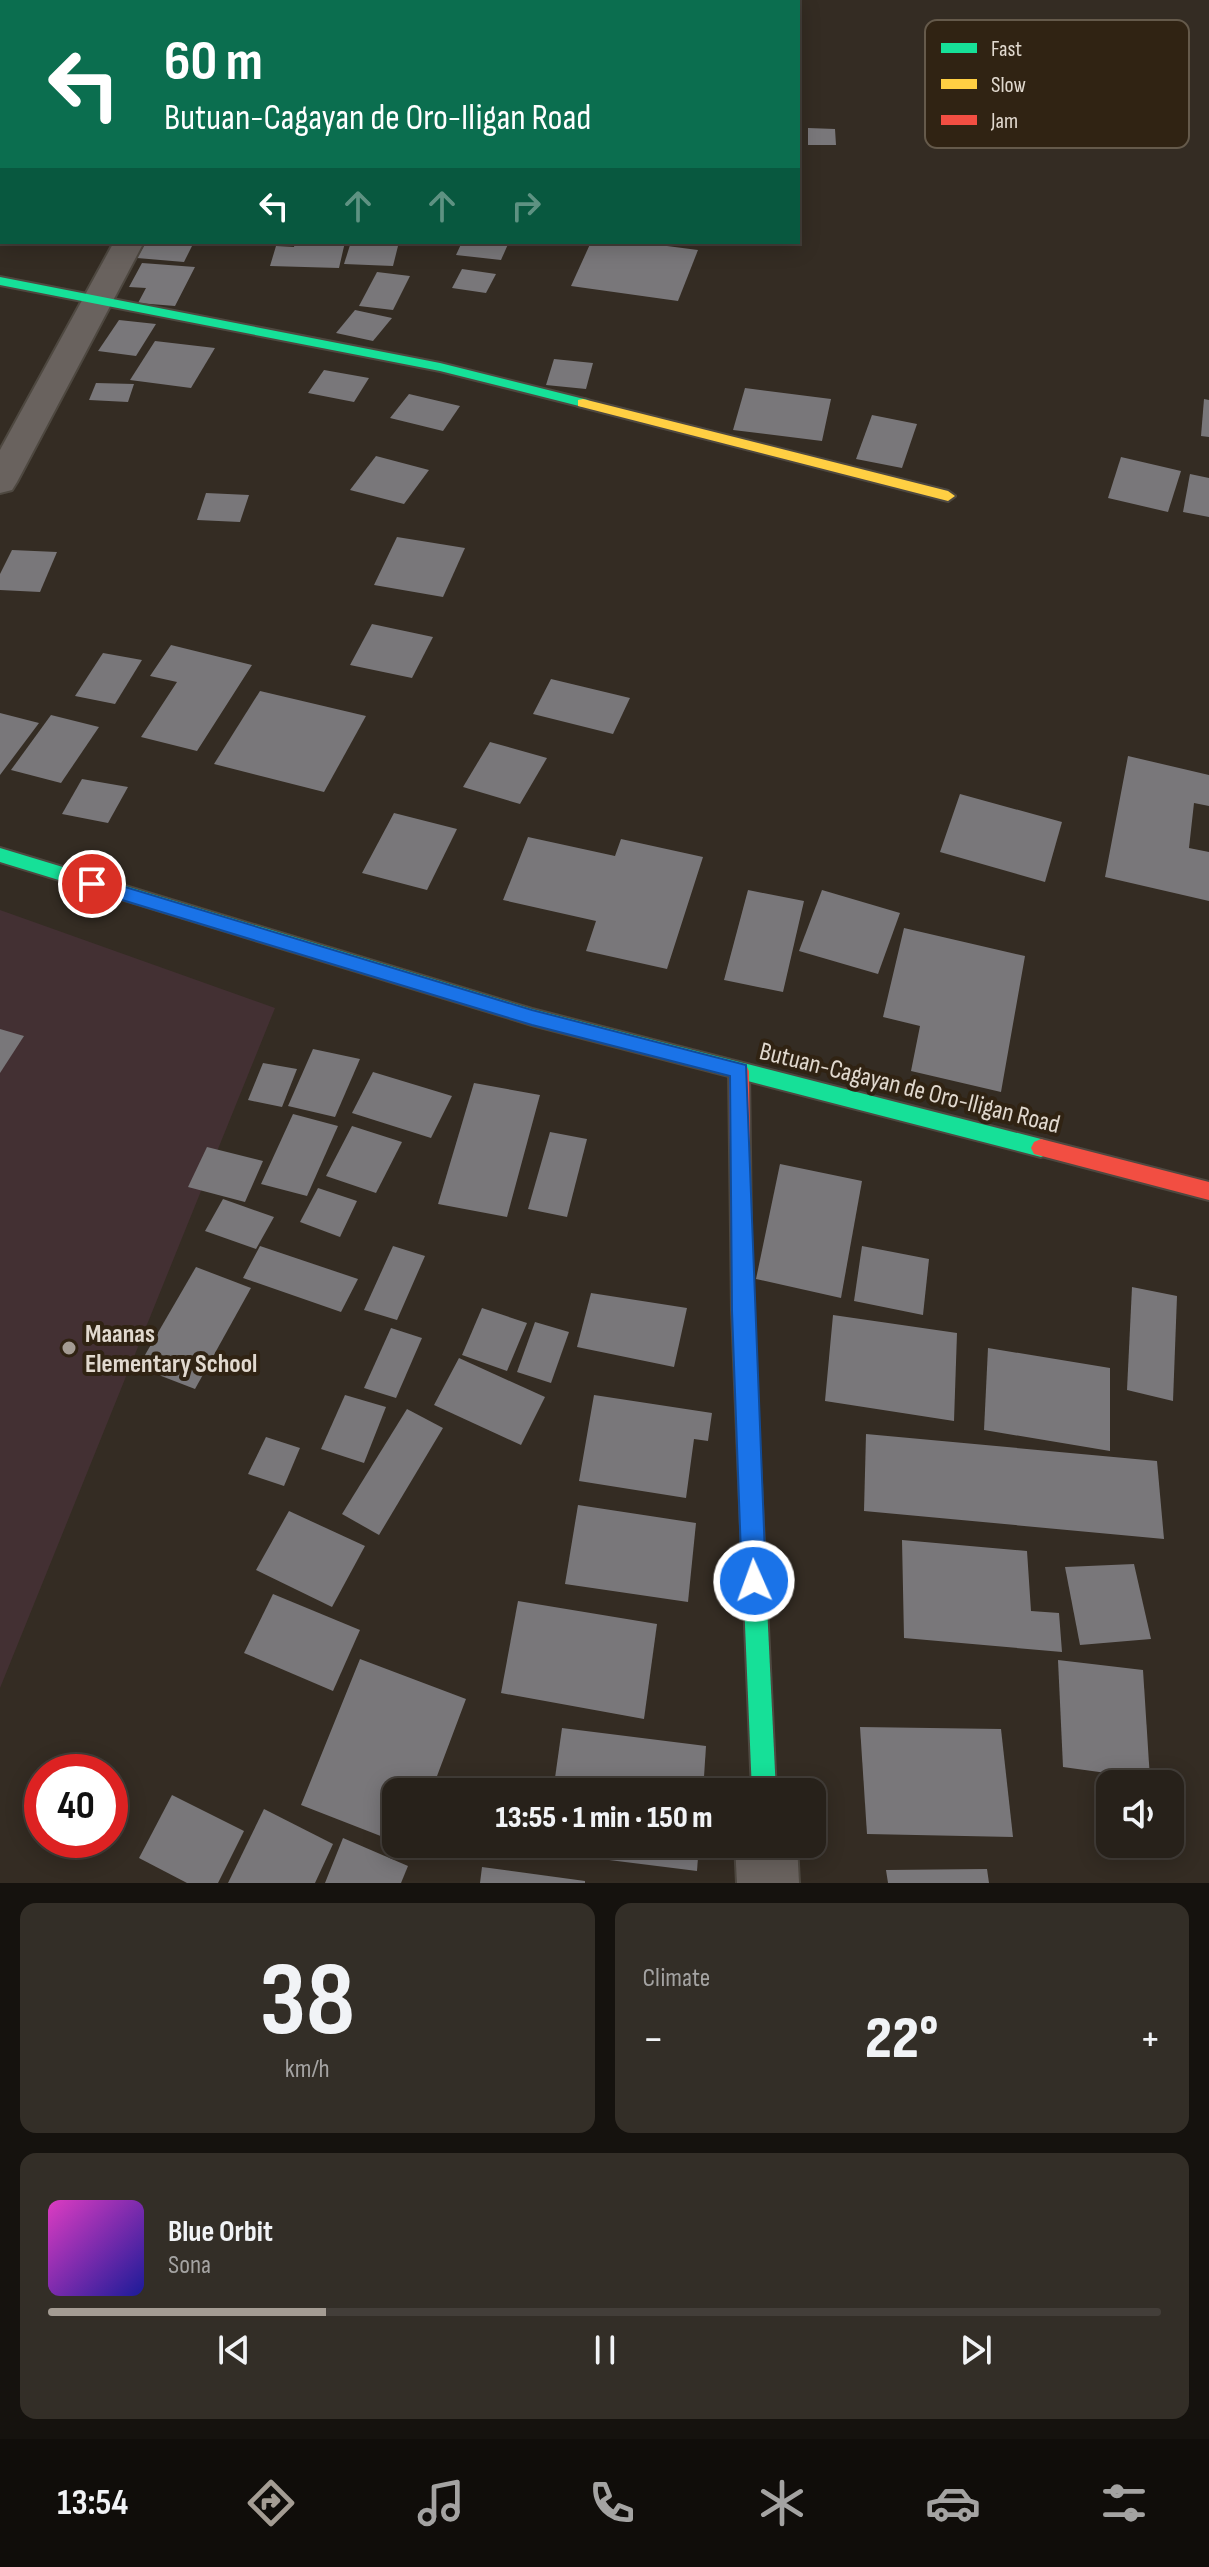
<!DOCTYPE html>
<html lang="en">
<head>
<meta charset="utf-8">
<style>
	:root { --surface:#27211a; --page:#332e27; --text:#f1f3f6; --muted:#a4a3a2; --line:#433e39; --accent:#a49c93 }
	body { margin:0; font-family:"Sofia Sans Condensed",sans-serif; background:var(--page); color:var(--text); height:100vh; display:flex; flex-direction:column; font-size:30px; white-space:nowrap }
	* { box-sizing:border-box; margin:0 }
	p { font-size:26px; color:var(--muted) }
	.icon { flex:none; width:44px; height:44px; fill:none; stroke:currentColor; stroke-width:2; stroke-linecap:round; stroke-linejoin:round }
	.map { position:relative; height:1883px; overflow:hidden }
	.details { display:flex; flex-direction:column; gap:20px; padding:20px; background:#15120e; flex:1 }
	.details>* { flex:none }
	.hud { position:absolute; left:0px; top:0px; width:800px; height:244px; box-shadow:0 4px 20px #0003,0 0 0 2px var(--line); background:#0b6e4f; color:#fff; overflow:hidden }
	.buttons { position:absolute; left:1096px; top:1770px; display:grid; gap:16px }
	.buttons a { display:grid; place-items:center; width:88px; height:88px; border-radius:16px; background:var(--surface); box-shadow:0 4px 20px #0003,0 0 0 2px var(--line); font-size:40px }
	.speed { position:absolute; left:24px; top:1754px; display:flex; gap:16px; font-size:40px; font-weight:700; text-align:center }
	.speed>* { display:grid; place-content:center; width:104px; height:104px; border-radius:50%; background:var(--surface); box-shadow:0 4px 20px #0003,0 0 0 2px var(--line); line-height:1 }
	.speed .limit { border:12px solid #d22; background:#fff; color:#111 }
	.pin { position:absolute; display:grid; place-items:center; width:68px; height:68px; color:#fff; margin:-34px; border:4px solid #fff; border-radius:50%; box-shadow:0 2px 8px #0007 }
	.me { position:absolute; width:88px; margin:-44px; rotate:358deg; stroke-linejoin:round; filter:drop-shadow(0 0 6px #0008) }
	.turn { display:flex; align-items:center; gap:28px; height:168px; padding:0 32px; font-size:36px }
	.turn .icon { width:104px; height:104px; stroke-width:2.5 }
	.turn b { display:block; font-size:56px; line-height:68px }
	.lanes { display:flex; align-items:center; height:76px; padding:0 32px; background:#0003; justify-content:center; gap:40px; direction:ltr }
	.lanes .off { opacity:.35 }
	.big { font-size:60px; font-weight:800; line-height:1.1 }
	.details .widget { flex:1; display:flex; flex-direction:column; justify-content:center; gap:12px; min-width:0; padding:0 28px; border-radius:16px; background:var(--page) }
	.details .dial { align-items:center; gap:0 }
	.dial b { font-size:104px; line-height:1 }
	.song { display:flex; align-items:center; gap:24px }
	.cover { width:96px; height:96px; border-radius:12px; background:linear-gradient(135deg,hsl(310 70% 55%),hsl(240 70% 35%)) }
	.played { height:8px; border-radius:4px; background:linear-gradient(90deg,var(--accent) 25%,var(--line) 25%) }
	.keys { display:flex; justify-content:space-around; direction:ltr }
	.heat { display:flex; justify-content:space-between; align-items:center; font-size:44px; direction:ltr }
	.details .tiles { flex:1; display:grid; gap:20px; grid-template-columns:1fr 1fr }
	.widget:last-child { grid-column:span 2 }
	.trip { position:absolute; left:382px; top:1778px; width:444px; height:80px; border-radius:16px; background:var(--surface); box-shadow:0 4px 20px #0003,0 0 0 2px var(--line); font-weight:800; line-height:80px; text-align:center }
	.tabs { display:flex; height:128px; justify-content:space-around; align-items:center; background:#100d0a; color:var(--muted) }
	.tabs .icon { width:56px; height:56px }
	.tabs .current { color:var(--accent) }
	.tabs b { font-size:36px; color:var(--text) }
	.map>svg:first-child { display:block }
</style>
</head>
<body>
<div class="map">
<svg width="1209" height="1883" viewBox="0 0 1209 1883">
	<rect width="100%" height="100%" fill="#342c23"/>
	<polygon fill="#433033" points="0,910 275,1008 0,1688"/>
	<g fill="#79777a">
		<polygon points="808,128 835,129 836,145 808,145"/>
		<polygon points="146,242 194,242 184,262 137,258"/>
		<polygon points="295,242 345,242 339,268 270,266 276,246 294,247"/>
		<polygon points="351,242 399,242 393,266 344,264"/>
		<polygon points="462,242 509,242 501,260 456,255"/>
		<polygon points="591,242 636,242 698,250 678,301 571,286"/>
		<polygon points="142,263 195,267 175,306 138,303 146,288 129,287"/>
		<polygon points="462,269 496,274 486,293 452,288"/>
		<polygon points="377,272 410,276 393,310 359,306"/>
		<polygon points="355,310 392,318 373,341 336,333"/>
		<polygon points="119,320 156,324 136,356 98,351"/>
		<polygon points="155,341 215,348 191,388 130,380"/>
		<polygon points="554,359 593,363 586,389 546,385"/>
		<polygon points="324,370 369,378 354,402 308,393"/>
		<polygon points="96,383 134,384 128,402 89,400"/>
		<polygon points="745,388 831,399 822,441 733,430"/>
		<polygon points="409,394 460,406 443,431 390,418"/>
		<polygon points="1204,399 1209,400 1209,437 1201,436"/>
		<polygon points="872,415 917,424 902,468 856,459"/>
		<polygon points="376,456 429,470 404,504 350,490"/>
		<polygon points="1121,457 1181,471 1168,512 1108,498"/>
		<polygon points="1190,474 1209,478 1209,517 1183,512"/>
		<polygon points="206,493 249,495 240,522 197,520"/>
		<polygon points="397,537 465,548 443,597 374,585"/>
		<polygon points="12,550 57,552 40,592 0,590 0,574"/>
		<polygon points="372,624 433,637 412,678 350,665"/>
		<polygon points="171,645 252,665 197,751 141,737 177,682 150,676"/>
		<polygon points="103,653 142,660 115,704 75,696"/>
		<polygon points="551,679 630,698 613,734 533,714"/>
		<polygon points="260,691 366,716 324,792 214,764"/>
		<polygon points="0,713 39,723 0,775"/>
		<polygon points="51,715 99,727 61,783 11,770"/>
		<polygon points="490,742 547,758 520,804 463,787"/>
		<polygon points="1128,756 1209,775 1209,806 1194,803 1189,848 1209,852 1209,901 1105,877"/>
		<polygon points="82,779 128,787 108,823 62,814"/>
		<polygon points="960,794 1062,822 1045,882 940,852"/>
		<polygon points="394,813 457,829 427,890 362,873"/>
		<polygon points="528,837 615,856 621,839 703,857 667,969 586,951 596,921 503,900"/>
		<polygon points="748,890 804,901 783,992 724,980"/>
		<polygon points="822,890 900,913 878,974 799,951"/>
		<polygon points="904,928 1025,956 1001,1092 911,1071 920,1026 883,1017"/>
		<polygon points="0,1029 24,1036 0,1073"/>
		<polygon points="313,1049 360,1059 335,1117 288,1106"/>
		<polygon points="263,1063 297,1069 282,1107 248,1100"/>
		<polygon points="373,1072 452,1096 431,1138 352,1113"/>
		<polygon points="474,1083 540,1095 507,1217 438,1204"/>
		<polygon points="293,1114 338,1126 307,1196 261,1184"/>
		<polygon points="352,1126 402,1142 376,1193 326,1176"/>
		<polygon points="550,1132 587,1139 567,1217 528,1209"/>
		<polygon points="207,1147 263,1161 245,1202 188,1187"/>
		<polygon points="780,1164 862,1181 841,1298 756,1279"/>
		<polygon points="318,1188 357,1201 340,1237 300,1222"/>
		<polygon points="223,1199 274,1217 256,1249 205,1231"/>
		<polygon points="260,1246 358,1279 341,1312 243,1278"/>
		<polygon points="393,1246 425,1256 397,1320 364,1310"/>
		<polygon points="862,1246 929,1259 923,1315 854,1301"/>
		<polygon points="196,1267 251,1288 195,1389 138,1367"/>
		<polygon points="1132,1287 1177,1296 1173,1401 1127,1390"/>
		<polygon points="591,1293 687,1308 674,1367 577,1347"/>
		<polygon points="482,1308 527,1323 507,1371 462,1355"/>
		<polygon points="833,1315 957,1333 954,1421 825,1401"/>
		<polygon points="535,1322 569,1332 551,1383 517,1372"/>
		<polygon points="391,1328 422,1338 396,1398 364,1388"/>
		<polygon points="988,1348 1110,1368 1110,1451 984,1430"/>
		<polygon points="459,1358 545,1397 521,1445 434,1405"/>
		<polygon points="345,1395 386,1407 364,1463 321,1449"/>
		<polygon points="594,1395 712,1413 708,1441 694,1439 686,1498 579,1481"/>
		<polygon points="407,1409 443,1428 379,1535 342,1514"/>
		<polygon points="866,1434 1157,1461 1164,1539 864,1511"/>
		<polygon points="266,1437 300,1448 284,1486 248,1474"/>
		<polygon points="578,1505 696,1523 688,1602 565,1584"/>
		<polygon points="289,1511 365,1546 332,1607 256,1570"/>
		<polygon points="902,1540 1027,1551 1031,1611 1059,1613 1062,1652 904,1638"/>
		<polygon points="1134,1564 1151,1639 1080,1645 1065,1567"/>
		<polygon points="273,1594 360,1630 333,1691 244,1653"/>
		<polygon points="518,1601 657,1624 644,1719 501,1693"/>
		<polygon points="360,1659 466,1699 431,1792 396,1792 396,1842 301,1805"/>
		<polygon points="1058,1660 1143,1670 1150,1779 1063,1767"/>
		<polygon points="860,1727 1001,1729 1013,1837 867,1834"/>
		<polygon points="562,1728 706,1746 703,1792 553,1792"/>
		<polygon points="172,1795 244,1831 218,1883 187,1883 139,1858"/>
		<polygon points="264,1809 333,1844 315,1883 228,1883"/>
		<polygon points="343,1838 408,1866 401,1883 325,1883"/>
		<polygon points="546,1844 699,1844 697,1871 545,1852"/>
		<polygon points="482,1867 585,1881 585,1883 480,1883"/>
		<polygon points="987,1869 989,1883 888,1883 886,1870"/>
	</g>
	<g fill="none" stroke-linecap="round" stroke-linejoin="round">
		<defs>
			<g id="street">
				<polygon points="225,0 256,0 258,2 227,2"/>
				<polygon points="591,0 617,0 589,2"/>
				<rect x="0" y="101" width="2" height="16"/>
				<polygon points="114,242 144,242 17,482 12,490 0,493 0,450"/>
				<polygon points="735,1844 797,1844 799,1883 737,1883"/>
			</g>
			<g id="fast">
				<polygon points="0,277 440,363 588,400 590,403 583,407 440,371 0,285"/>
				<polygon points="0,848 532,1009 1041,1139 1048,1142 1051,1148 1048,1154 1041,1157 532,1025 0,862"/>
				<polygon points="750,1471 758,1474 761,1482 776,1792 752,1792 739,1482 742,1474"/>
			</g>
			<polygon id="slow" points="583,399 948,491 955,496 948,501 578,406 578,400"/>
			<g id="jam">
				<polygon points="739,1063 746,1065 749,1071 752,1311 761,1482 758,1490 750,1493 742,1490 739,1482 732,1311 729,1071 732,1065"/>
				<polygon points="1041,1139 1209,1182 1209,1200 1034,1154 1031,1148 1034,1142"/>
			</g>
		</defs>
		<use href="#street" stroke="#4e4840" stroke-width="4"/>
		<use href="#fast" stroke="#4e4840" stroke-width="4"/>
		<use href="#slow" stroke="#4e4840" stroke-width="4"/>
		<use href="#jam" stroke="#4e4840" stroke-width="4"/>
		<use href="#street" fill="#69625e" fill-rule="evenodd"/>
		<use href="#fast" fill="#16e098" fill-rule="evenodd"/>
		<use href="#slow" fill="#ffcf43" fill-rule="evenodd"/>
		<use href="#jam" fill="#f24e42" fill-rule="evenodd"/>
	</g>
	<polygon fill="#1a73e8" stroke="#114b97" stroke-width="2" points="92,877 532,1010 746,1065 766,1581 762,1590 754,1593 746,1590 742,1581 732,1311 730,1076 532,1025 86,889 84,884"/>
	<circle fill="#a49c93" stroke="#302313" stroke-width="3" cx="69" cy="1348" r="8"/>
	<g text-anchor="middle" stroke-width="8" stroke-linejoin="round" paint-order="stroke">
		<g font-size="26" fill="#e1d9cf" stroke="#302313">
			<text transform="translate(910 1087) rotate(14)" y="9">Butuan-Cagayan de Oro-Iligan Road</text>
		</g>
		<g font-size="26" font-weight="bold" fill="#e1d9cf" stroke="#302313" text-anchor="start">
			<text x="85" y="1342">Maanas<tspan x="85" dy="30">Elementary School</tspan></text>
		</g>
	</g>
	<rect x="925" y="20" width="264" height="128" rx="12" fill="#302313" stroke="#655a4b" stroke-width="2"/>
	<rect x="941" y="43" width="36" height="10" fill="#16e098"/>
	<rect x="941" y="79" width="36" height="10" fill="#ffcf43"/>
	<rect x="941" y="115" width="36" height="10" fill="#f24e42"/>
	<g font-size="22" fill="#e1d9cf">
		<text x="991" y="56">Fast</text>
		<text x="991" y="92">Slow</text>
		<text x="991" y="128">Jam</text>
	</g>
</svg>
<div class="buttons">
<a><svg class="icon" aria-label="sound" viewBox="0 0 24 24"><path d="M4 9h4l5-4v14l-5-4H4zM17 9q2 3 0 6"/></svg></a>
</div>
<div class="speed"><div class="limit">40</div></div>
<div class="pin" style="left:92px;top:884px;background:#d93025"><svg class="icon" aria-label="arrive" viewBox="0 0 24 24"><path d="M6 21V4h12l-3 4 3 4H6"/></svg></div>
<svg class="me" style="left:754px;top:1581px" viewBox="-20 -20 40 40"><circle r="17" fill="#1a73e8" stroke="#fff" stroke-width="3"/><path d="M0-11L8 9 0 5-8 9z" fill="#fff"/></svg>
<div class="trip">13:55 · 1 min · 150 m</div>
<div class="hud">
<div class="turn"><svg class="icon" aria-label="left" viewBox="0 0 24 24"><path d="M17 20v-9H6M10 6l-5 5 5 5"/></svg><div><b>60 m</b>Butuan-Cagayan de Oro-Iligan Road</div></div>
<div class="lanes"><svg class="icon" aria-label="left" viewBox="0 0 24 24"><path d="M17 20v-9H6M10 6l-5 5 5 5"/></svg><svg class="icon off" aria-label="ahead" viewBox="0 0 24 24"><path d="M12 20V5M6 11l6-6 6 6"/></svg><svg class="icon off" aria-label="ahead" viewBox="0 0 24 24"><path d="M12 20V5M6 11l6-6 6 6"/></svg><svg class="icon off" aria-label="right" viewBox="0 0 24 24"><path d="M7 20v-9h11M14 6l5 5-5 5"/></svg></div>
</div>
</div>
<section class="details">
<div class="tiles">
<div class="widget dial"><b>38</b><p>km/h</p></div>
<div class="widget"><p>Climate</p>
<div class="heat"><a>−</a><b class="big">22°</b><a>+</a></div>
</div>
<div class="widget">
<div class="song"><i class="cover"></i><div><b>Blue Orbit</b><p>Sona</p></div></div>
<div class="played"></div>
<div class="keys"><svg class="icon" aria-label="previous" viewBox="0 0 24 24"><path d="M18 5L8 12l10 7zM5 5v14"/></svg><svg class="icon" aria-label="pause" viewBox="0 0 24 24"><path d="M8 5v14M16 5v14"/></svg><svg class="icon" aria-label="next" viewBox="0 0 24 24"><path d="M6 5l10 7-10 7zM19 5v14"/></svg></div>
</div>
</div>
</section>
<nav class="tabs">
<b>13:54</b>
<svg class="icon current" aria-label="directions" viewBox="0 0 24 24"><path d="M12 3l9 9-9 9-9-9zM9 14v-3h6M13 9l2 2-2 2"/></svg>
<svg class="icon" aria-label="music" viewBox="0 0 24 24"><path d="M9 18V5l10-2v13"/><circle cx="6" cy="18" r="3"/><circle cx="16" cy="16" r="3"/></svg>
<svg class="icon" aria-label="phone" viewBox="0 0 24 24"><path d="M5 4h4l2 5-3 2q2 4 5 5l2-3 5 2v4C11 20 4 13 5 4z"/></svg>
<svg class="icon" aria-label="climate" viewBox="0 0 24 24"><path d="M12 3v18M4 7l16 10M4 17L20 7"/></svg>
<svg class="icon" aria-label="car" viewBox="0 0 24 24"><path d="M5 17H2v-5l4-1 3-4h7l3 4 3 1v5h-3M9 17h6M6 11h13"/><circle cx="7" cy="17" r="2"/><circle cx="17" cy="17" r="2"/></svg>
<svg class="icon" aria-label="filters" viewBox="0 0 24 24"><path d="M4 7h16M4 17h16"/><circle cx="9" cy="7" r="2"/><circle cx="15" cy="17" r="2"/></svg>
</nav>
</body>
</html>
